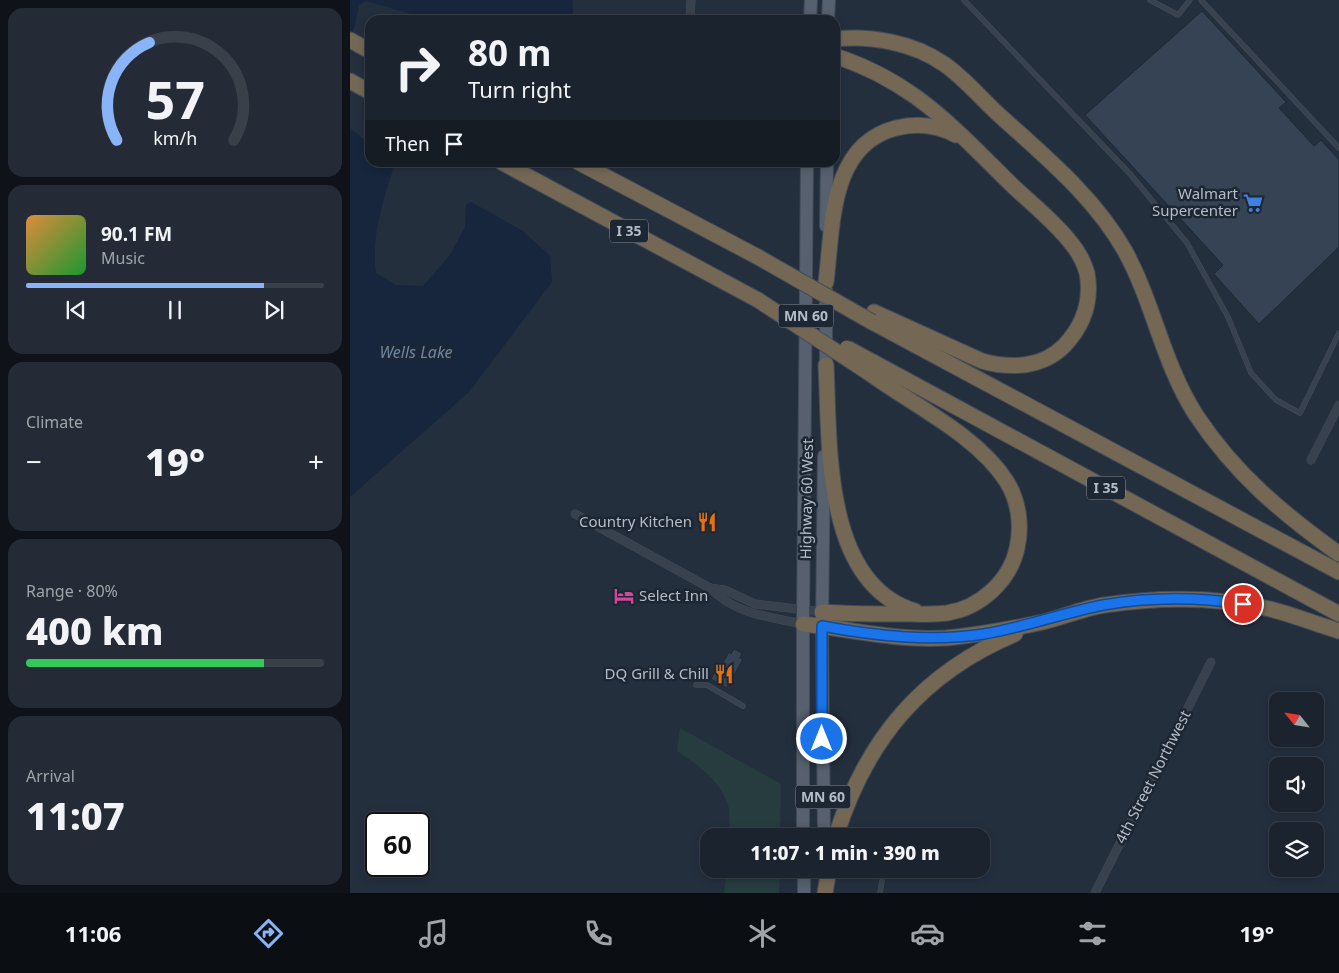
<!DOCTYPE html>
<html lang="en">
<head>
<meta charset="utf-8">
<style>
	:root { --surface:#1b232e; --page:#242b36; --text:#f1f3f6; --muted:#a0a4aa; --line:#39404a; --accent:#8ab4f8 }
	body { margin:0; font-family:"Noto Sans",sans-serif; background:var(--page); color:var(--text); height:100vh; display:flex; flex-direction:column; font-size:19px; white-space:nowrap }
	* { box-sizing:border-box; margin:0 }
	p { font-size:16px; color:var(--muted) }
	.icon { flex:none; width:28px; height:28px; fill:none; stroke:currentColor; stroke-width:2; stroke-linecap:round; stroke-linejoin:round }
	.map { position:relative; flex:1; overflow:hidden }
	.drawer { display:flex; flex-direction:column; gap:8px; padding:8px; background:#0f1319; width:350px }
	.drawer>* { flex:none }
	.guide { position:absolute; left:15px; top:15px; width:475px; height:152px; border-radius:15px; box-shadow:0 2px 8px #0003,0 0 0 1px var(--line); background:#1b232e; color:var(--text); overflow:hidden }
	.needle { width:32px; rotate:300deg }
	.tools { position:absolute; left:919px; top:692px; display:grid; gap:10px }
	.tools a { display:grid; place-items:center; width:55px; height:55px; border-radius:10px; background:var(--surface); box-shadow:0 2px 8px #0003,0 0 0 1px var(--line); font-size:25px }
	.speed { position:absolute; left:15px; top:812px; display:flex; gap:10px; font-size:25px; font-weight:700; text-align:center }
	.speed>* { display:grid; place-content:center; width:65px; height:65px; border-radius:50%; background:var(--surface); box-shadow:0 2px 8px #0003,0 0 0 1px var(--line); line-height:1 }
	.speed .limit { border:2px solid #111; border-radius:8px; background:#fff; color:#111 }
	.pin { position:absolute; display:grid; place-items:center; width:42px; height:42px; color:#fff; margin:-21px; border:2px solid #fff; border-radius:50%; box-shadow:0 1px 5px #0007 }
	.me { position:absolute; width:55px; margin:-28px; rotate:0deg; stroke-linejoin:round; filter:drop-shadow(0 0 4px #0008) }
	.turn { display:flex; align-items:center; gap:18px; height:105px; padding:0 20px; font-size:22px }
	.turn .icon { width:65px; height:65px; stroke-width:2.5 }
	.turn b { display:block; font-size:35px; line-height:42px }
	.then { display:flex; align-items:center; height:48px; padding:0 20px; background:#0003; gap:10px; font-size:19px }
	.big { font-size:38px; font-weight:800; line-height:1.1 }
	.drawer .widget { flex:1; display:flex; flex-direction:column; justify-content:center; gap:8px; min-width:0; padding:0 18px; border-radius:15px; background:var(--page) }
	.drawer .dial { align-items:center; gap:0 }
	.dial svg { height:130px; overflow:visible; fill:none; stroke:var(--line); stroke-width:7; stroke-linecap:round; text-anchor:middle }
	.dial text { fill:var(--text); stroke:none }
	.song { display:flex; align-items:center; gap:15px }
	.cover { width:60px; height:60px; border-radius:8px; background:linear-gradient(135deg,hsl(30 70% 55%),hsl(130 70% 35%)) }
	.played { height:5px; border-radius:2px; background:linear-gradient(90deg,var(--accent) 80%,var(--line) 80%) }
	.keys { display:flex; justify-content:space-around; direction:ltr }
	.heat { display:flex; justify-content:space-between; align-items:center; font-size:28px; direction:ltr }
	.charge { height:8px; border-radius:4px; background:linear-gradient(90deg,#34c759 80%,var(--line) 0) }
	.trip { position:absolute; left:350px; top:828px; width:290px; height:50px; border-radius:15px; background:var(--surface); box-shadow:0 2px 8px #0003,0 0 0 1px var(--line); font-weight:800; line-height:50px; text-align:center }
	.tab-bar { display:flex; height:80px; justify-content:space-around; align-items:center; background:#0b0e12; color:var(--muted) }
	.tab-bar .icon { width:35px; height:35px }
	.tab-bar .selected { color:var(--accent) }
	.tab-bar b { font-size:22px; color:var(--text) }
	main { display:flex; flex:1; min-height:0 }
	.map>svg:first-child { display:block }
</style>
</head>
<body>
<main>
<section class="drawer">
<div class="widget dial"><svg viewBox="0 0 100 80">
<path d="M14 69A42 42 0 1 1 86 69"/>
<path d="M14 69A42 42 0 0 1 34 9" stroke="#8ab4f8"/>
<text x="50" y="56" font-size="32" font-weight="700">57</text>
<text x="50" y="72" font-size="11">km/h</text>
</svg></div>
<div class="widget">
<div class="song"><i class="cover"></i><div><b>90.1 FM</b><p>Music</p></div></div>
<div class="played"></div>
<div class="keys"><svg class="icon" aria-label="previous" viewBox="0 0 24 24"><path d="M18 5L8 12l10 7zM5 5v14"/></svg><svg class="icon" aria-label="pause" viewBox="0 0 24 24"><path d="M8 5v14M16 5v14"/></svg><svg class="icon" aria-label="next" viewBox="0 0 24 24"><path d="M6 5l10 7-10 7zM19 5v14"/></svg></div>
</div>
<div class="widget"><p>Climate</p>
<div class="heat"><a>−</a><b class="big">19°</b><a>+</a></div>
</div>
<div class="widget"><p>Range · 80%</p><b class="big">400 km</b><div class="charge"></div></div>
<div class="widget"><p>Arrival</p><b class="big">11:07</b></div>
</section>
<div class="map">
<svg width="989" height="893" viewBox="0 0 989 893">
	<rect width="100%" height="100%" fill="#242f3e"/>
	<g fill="#263c3f">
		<path d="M 330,728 L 431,784 L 430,836 L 379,836 C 379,828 380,817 379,809 C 373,782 348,765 327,751 Z"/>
		<polygon points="377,869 430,869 429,893 374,893"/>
	</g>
	<g fill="#17263c">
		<polygon points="0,0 223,0 223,20 82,20 16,1 9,5 4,29 0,36"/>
		<path d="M 0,128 L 20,144 L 20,162 L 39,163 L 43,170 C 32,203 21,238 26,273 L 46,285 L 73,286 L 100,255 L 115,227 L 116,205 L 121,202 L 173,231 L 200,256 L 202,282 L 119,392 L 0,497 Z"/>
	</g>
	<g fill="#364354" stroke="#1f2835">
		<polygon points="852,11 936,102 929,108 964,146 971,140 989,160 989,247 909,324 864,274 873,265 735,115"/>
		<polygon points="384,649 392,653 390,658 393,659 377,688 361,679 367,667 370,668 379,652 381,654"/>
	</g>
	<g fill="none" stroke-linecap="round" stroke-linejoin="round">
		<defs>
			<g id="lane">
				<polyline points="614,0 781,175 837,243 878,317 901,373 926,400 950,413 989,333"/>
				<polyline points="800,0 828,15 840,0"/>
				<polyline points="851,0 989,148"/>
				<polyline points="346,685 357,685 393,706"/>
				<polyline points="530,893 532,881"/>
			</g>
			<g id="street">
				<polyline points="340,20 341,0"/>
				<polyline points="961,460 989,405"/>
				<path d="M 225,514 L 360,588 C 385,614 419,617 453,624"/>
				<polyline points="360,588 375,590 405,604 472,612"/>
				<polyline points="745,893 861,662"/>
			</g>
			<g id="primary">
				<polyline points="460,20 461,0"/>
				<polyline points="478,20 479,0"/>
				<polyline points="476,226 477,162"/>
				<polyline points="476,374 476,289"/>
				<polyline points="453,836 453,624 457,162"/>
				<polyline points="474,836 472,626 474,456"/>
				<polyline points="454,869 454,893"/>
			</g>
			<g id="highway">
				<path d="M 485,39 C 521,35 564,43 594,64 C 613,77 630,97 647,113 C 693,155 744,196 775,251 C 804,304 813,364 846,415 C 885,474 932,513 989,554"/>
				<polyline points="0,40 20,51"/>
				<path d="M 485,56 C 513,65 542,80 566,97 C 602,123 632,156 664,187 C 683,205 705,222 721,243 C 728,251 734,263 737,273 C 742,301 733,326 714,346 C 692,368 660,369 632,361 L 524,312"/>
				<polyline points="0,81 20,92"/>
				<polyline points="151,162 408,300"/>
				<polyline points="228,162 408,257"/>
				<path d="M 476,282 C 483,227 479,145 546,128 C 566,123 587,125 606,135"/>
				<polyline points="522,322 989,572"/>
				<polyline points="523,362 989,614"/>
				<path d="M 476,365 C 480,442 472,583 565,611"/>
				<path d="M 472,612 C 497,614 522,614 548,614 C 564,614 581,615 597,613 C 630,608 660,581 667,548 C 672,526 669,502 657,482 C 628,436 565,406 522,375"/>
				<path d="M 453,624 C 500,629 547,641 596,638 C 628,635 661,629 693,622 C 713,617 734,608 755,605 C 809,597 867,597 920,609 C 943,615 966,624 989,631"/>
				<path d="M 486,836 C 516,740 572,673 665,634"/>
				<polyline points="475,893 479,869"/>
			</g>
		</defs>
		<use href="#lane" stroke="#414a57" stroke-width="5.5"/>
		<use href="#street" stroke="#414a57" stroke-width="9"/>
		<use href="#primary" stroke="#414a57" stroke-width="14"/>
		<use href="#highway" stroke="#434c59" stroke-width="17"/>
		<use href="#lane" stroke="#38414e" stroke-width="4"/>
		<use href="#street" stroke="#38414e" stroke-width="8"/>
		<use href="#primary" stroke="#56606e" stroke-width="12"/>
		<use href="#highway" stroke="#746855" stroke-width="15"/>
		<defs>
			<g id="highway-bridge">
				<polyline points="408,257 522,322"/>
				<polyline points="408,300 522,375"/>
				<polyline points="497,348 523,362"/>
			</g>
		</defs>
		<use href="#highway-bridge" stroke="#434c59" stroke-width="17" stroke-linecap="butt"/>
		<use href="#highway-bridge" stroke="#746855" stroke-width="15"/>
	</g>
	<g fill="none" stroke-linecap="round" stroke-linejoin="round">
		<defs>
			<path id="route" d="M 472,739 L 472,626 C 526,636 580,642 634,634 C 675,627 713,613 753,605 C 798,597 848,597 893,604"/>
		</defs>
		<use href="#route" stroke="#114b97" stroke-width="12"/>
		<use href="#route" stroke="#1a73e8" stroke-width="9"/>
	</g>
	<defs>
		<symbol id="supermarket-bare" viewBox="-9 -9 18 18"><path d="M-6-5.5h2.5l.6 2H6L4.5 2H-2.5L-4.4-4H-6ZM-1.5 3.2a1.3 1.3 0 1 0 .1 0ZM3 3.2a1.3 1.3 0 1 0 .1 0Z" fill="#3f7fe0" stroke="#1d2633" stroke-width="2.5" paint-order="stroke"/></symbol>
		<symbol id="restaurant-bare" viewBox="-9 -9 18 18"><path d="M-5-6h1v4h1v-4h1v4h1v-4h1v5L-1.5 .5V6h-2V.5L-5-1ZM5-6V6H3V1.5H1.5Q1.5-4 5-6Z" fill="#e8710a" stroke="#1d2633" stroke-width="2.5" paint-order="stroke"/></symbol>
		<symbol id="hotel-bare" viewBox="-9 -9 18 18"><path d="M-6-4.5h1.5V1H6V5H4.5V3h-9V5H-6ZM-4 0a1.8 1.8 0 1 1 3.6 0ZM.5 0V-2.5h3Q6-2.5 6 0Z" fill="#d1479c" stroke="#1d2633" stroke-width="2.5" paint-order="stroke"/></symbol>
	</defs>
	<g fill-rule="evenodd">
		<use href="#supermarket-bare" x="889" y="189" width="28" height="28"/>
		<use href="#restaurant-bare" x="343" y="508" width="28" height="28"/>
		<use href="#hotel-bare" x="260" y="582" width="28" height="28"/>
		<use href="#restaurant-bare" x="360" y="660" width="28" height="28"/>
	</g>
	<g text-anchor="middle" stroke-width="5" stroke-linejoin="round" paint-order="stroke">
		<g fill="#1d2633" stroke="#878f9c" stroke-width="1">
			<rect x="260" y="219.5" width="38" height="23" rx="4"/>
			<rect x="428.5" y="304.5" width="55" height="23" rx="4"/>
			<rect x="737" y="476.5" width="38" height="23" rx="4"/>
			<rect x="445.5" y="785.5" width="55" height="23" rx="4"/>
		</g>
		<g font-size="14" font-weight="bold" fill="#b4bcc9">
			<text x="279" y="236">I 35</text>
			<text x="456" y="321">MN 60</text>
			<text x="756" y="493">I 35</text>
			<text x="473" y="802">MN 60</text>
		</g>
		<g font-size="15" fill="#b4bcc9" stroke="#1d2633" text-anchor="end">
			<text x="888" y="199">Walmart<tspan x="888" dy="17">Supercenter</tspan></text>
			<text x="342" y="527">Country Kitchen</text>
			<text x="289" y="601" text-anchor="start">Select Inn</text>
			<text x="359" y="679">DQ Grill &amp; Chill</text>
		</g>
		<g font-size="15" fill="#b4bcc9" stroke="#1d2633">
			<text transform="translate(457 499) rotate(-89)" y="5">Highway 60 West</text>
			<text transform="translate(803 777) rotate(-63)" y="5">4th Street Northwest</text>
		</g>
		<g font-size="16" font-style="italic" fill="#6d86a8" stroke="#1d2633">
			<text x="66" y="358">Wells Lake</text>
		</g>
	</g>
</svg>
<div class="tools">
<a><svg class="needle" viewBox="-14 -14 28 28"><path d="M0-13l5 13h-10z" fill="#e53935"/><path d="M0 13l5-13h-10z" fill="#a0a4aa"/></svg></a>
<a><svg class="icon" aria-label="sound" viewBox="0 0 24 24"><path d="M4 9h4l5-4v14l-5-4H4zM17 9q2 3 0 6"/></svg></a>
<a><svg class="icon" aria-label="layers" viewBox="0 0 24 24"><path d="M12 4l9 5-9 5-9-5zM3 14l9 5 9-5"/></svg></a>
</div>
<div class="speed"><div class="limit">60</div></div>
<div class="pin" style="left:893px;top:604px;background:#d93025"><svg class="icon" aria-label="arrive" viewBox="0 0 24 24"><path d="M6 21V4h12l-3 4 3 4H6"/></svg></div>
<svg class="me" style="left:472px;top:739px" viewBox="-20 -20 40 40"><circle r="17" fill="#1a73e8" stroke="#fff" stroke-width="3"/><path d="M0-11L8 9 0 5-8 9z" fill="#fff"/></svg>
<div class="trip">11:07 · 1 min · 390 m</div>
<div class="guide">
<div class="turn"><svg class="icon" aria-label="right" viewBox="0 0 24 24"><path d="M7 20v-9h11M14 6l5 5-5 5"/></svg><div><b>80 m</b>Turn right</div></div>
<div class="then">Then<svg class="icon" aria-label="arrive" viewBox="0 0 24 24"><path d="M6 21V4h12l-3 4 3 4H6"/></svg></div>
</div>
</div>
</main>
<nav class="tab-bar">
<b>11:06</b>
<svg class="icon selected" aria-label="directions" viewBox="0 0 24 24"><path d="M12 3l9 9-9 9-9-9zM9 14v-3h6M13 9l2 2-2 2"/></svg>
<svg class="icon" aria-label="music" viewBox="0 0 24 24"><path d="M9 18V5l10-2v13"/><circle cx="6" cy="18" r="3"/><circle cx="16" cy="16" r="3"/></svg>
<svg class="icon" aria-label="phone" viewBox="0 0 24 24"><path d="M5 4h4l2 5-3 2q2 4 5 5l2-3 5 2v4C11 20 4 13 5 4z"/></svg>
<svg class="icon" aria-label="climate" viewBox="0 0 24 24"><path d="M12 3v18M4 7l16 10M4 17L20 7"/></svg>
<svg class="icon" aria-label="car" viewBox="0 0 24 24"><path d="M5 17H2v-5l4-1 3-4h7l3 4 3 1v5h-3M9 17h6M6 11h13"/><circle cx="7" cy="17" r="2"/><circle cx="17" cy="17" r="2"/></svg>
<svg class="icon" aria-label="filters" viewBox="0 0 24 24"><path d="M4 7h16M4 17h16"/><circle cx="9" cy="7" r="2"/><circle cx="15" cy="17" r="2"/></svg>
<b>19°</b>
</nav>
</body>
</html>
